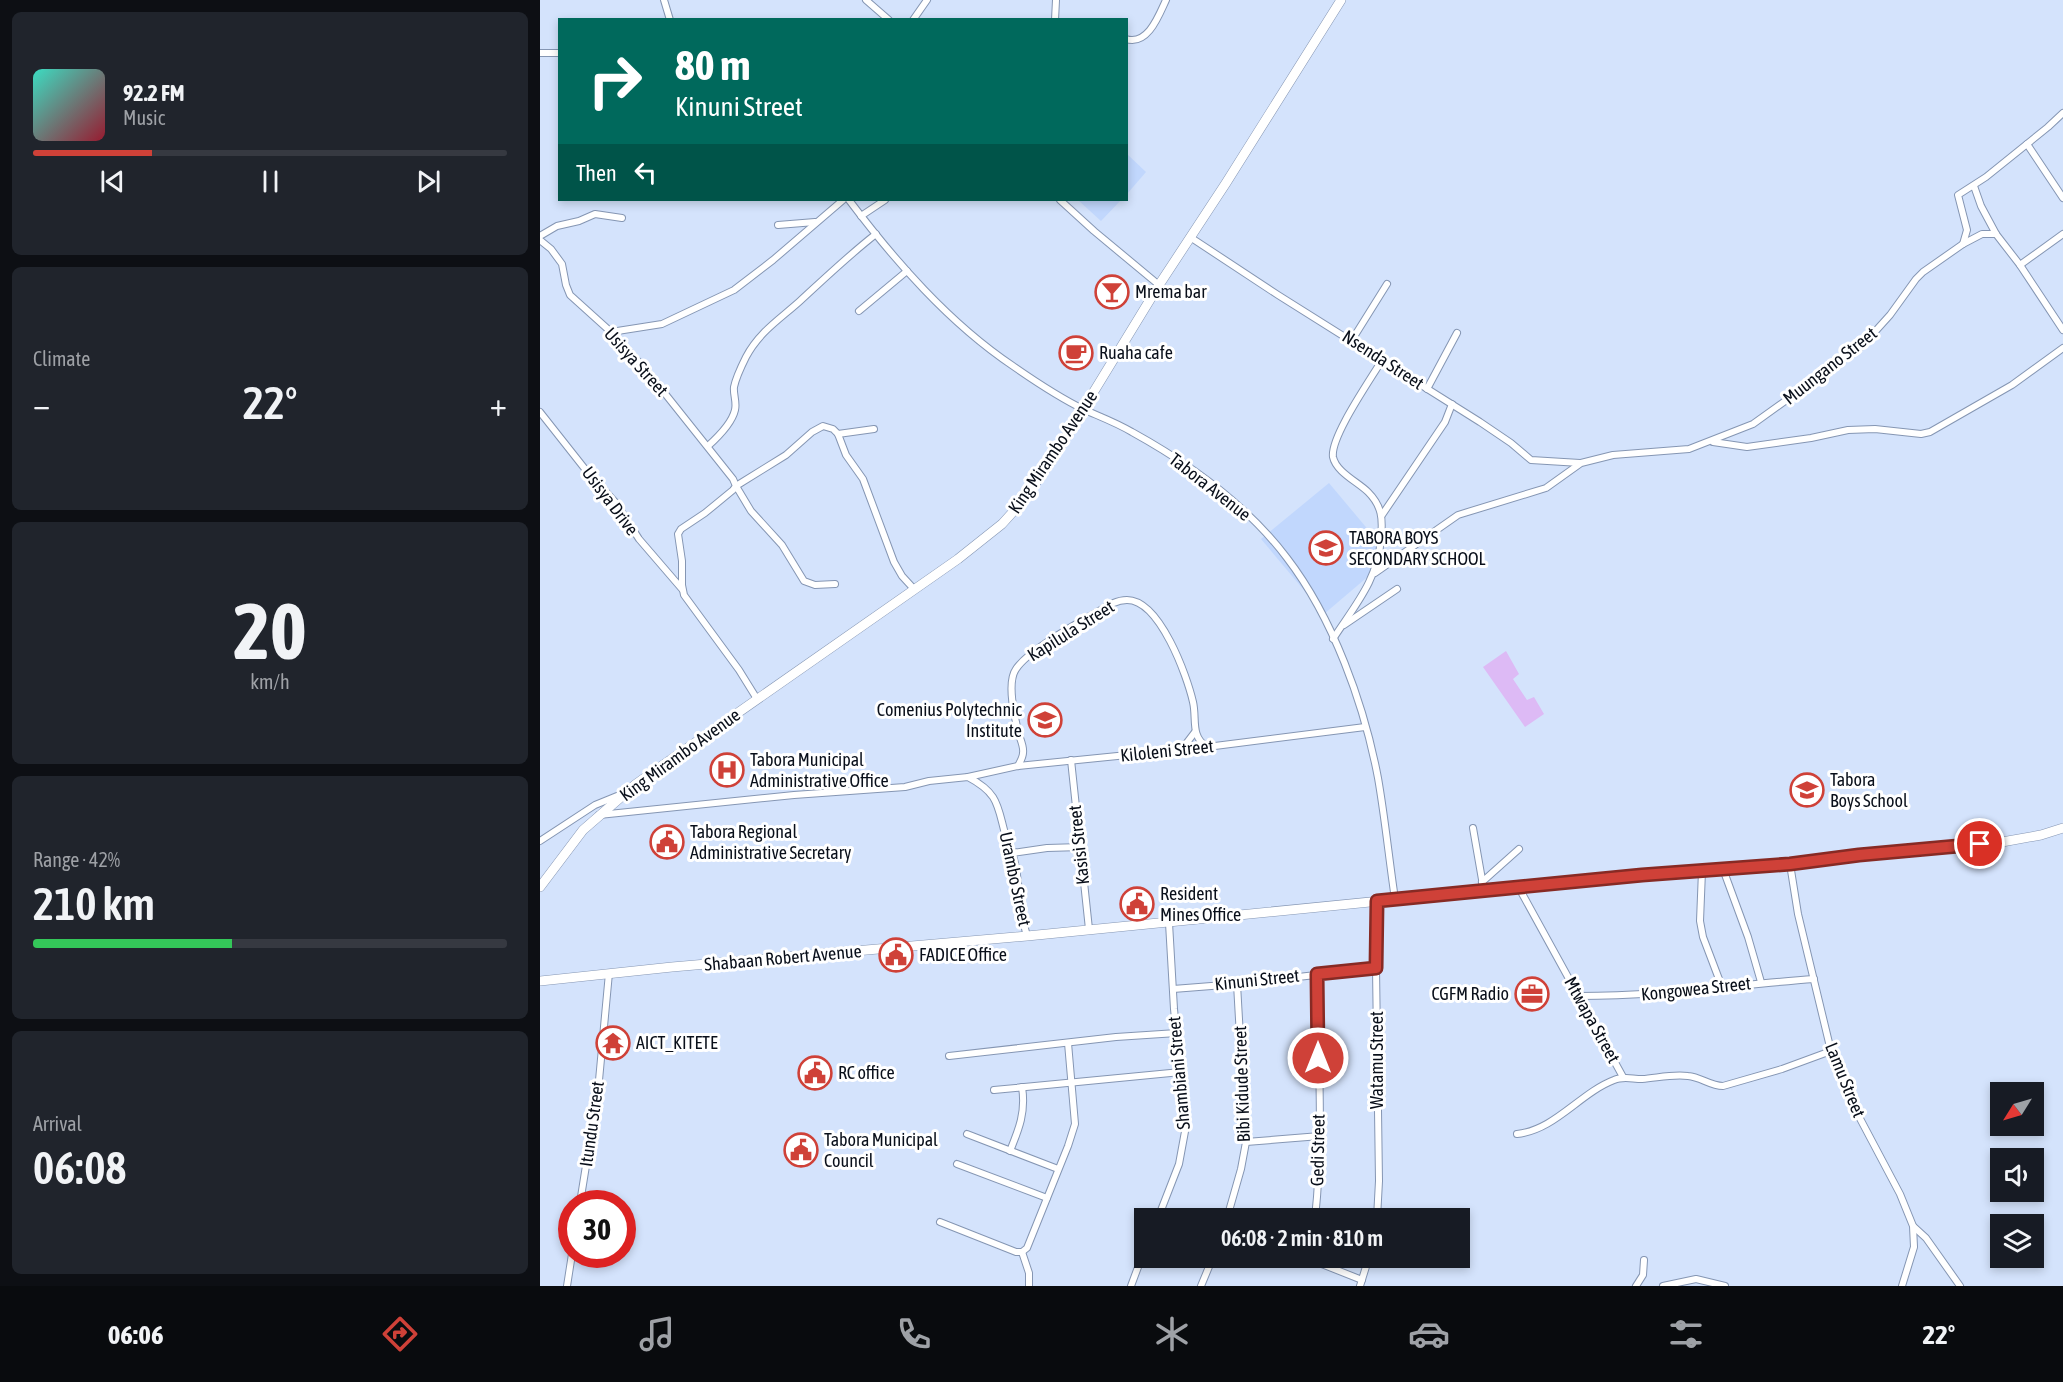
<!DOCTYPE html>
<html lang="en">
<head>
<meta charset="utf-8">
<style>
	:root { --surface:#171b24; --page:#20242c; --text:#f1f3f6; --muted:#9ea1a6; --line:#363941; --accent:#cf4138 }
	body { margin:0; font-family:"Asap Condensed",sans-serif; background:var(--page); color:var(--text); height:100vh; display:flex; flex-direction:column; font-size:22px; white-space:nowrap }
	* { box-sizing:border-box; margin:0 }
	p { font-size:20px; color:var(--muted) }
	.icon { flex:none; width:33px; height:33px; fill:none; stroke:currentColor; stroke-width:2; stroke-linecap:round; stroke-linejoin:round }
	.map { position:relative; flex:1; overflow:hidden }
	.panel { display:flex; flex-direction:column; gap:12px; padding:12px; background:#0d0f14; width:540px }
	.panel>* { flex:none }
	.guide { position:absolute; left:18px; top:18px; width:570px; height:183px; border-radius:0px; box-shadow:0 3px 9px #0003; background:#00695c; color:#fff; overflow:hidden }
	.needle { width:39px; rotate:233deg }
	.tools { position:absolute; left:1450px; top:1082px; display:grid; gap:12px }
	.tools a { display:grid; place-items:center; width:54px; height:54px; border-radius:0px; background:var(--surface); box-shadow:0 3px 9px #0003; font-size:30px }
	.speed { position:absolute; left:18px; top:1190px; display:flex; gap:12px; font-size:30px; font-weight:700; text-align:center }
	.speed>* { display:grid; place-content:center; width:78px; height:78px; border-radius:50%; background:var(--surface); box-shadow:0 3px 9px #0003; line-height:1 }
	.speed .limit { border:9px solid #d22; background:#fff; color:#111 }
	.pin { position:absolute; display:grid; place-items:center; width:51px; height:51px; color:#fff; margin:-26px; border:3px solid #fff; border-radius:50%; box-shadow:0 2px 6px #0007 }
	.me { position:absolute; width:66px; margin:-33px; rotate:0deg; stroke-linejoin:round; filter:drop-shadow(0 0 4px #0008) }
	.turn { display:flex; align-items:center; gap:21px; height:126px; padding:0 18px; font-size:27px }
	.turn .icon { width:78px; height:78px; stroke-width:2.5 }
	.turn b { display:block; font-size:42px; line-height:51px }
	.then { display:flex; align-items:center; height:57px; padding:0 18px; background:#0003; gap:12px; font-size:22px }
	.big { font-size:45px; font-weight:600; line-height:1.1 }
	.panel .widget { flex:1; display:flex; flex-direction:column; justify-content:center; gap:9px; min-width:0; padding:0 21px; border-radius:9px; background:var(--page) }
	.panel .dial { align-items:center; gap:0 }
	.dial b { font-size:78px; line-height:1 }
	.song { display:flex; align-items:center; gap:18px }
	.cover { width:72px; height:72px; border-radius:9px; background:linear-gradient(135deg,hsl(170 70% 55%),hsl(350 70% 35%)) }
	.played { height:6px; border-radius:3px; background:linear-gradient(90deg,var(--accent) 25%,var(--line) 25%) }
	.keys { display:flex; justify-content:space-around; direction:ltr }
	.heat { display:flex; justify-content:space-between; align-items:center; font-size:33px; direction:ltr }
	.charge { height:9px; border-radius:4px; background:linear-gradient(90deg,#34c759 42%,var(--line) 0) }
	.trip { position:absolute; left:594px; top:1208px; width:336px; height:60px; border-radius:0px; background:var(--surface); box-shadow:0 3px 9px #0003; font-weight:600; line-height:60px; text-align:center }
	.tabs { display:flex; height:96px; justify-content:space-around; align-items:center; background:#090b0e; color:var(--muted) }
	.tabs .icon { width:42px; height:42px }
	.tabs .on { color:var(--accent) }
	.tabs b { font-size:27px; color:var(--text) }
	main { display:flex; flex:1; min-height:0 }
	.map>svg:first-child { display:block }
</style>
</head>
<body>
<main>
<section class="panel">
<div class="widget">
<div class="song"><i class="cover"></i><div><b>92.2 FM</b><p>Music</p></div></div>
<div class="played"></div>
<div class="keys"><svg class="icon" aria-label="previous" viewBox="0 0 24 24"><path d="M18 5L8 12l10 7zM5 5v14"/></svg><svg class="icon" aria-label="pause" viewBox="0 0 24 24"><path d="M8 5v14M16 5v14"/></svg><svg class="icon" aria-label="next" viewBox="0 0 24 24"><path d="M6 5l10 7-10 7zM19 5v14"/></svg></div>
</div>
<div class="widget"><p>Climate</p>
<div class="heat"><a>−</a><b class="big">22°</b><a>+</a></div>
</div>
<div class="widget dial"><b>20</b><p>km/h</p></div>
<div class="widget"><p>Range · 42%</p><b class="big">210 km</b><div class="charge"></div></div>
<div class="widget"><p>Arrival</p><b class="big">06:08</b></div>
</section>
<div class="map">
<svg width="1523" height="1286" viewBox="0 0 1523 1286">
	<rect width="100%" height="100%" fill="#d4e3fc"/>
	<g fill="#c1d7fd">
		<polygon points="587,154 606,172 587,194 586,194"/>
		<polygon points="538,200 581,200 561,221"/>
		<polygon points="789,483 851,557 784,614 721,539"/>
	</g>
	<polygon fill="#ddbaf5" points="966,651 979,674 973,679 987,700 994,697 1004,714 985,727 943,667"/>
	<g fill="none" stroke-linecap="round" stroke-linejoin="round">
		<defs>
			<g id="street">
				<polyline points="124,0 130,20"/>
				<polyline points="326,0 349,20"/>
				<polyline points="373,20 387,0"/>
				<polyline points="515,20 516,0"/>
				<path d="M 586,39 C 608,46 619,15 626,0"/>
				<polyline points="0,53 20,53"/>
				<polyline points="1487,144 1523,198"/>
				<polyline points="1434,186 1441,206 1456,234 1480,265 1523,330"/>
				<path d="M 309,200 C 355,261 409,323 473,366 C 496,382 520,398 545,410 C 561,417 577,423 592,432 C 650,464 707,505 747,558 C 793,618 824,704 838,778 C 845,818 849,859 855,899"/>
				<polyline points="520,200 554,231 619,285"/>
				<polyline points="321,216 345,200"/>
				<polyline points="238,225 275,222"/>
				<polyline points="0,236 17,226 39,221 55,214 82,218"/>
				<polyline points="650,237 738,295 940,422 971,443 991,460 1040,463"/>
				<polyline points="0,240 11,249 22,264 26,285 30,295 71,332 107,371 193,479 196,486 193,490 165,513 141,529 138,534 142,561 142,585 144,595 199,670 217,699"/>
				<polyline points="1423,244 1442,234 1456,234"/>
				<polyline points="1480,265 1523,234"/>
				<polyline points="319,311 367,271"/>
				<polyline points="71,332 122,324 194,290 233,260 303,200"/>
				<polyline points="812,340 847,284"/>
				<polyline points="887,389 917,333"/>
				<polyline points="0,412 45,469 76,503 99,539 142,589"/>
				<polyline points="298,434 334,429"/>
				<polyline points="1173,442 1207,447 1271,438 1308,430 1335,429 1381,434 1390,432 1472,385 1523,348"/>
				<path d="M 168,446 C 178,437 192,423 195,410 C 197,402 193,394 194,387 C 196,377 202,365 206,357 C 219,332 240,319 260,301 C 285,278 309,255 336,234"/>
				<polyline points="842,515 905,422 912,404"/>
				<polyline points="835,573 918,515 1006,488 1041,463 1073,455 1149,449 1213,424 1322,346 1350,315 1376,279 1383,272 1423,244 1427,230 1418,195 1446,177 1508,127 1523,113"/>
				<polyline points="295,584 275,585 264,581 242,545 211,511 196,486 246,455 272,432 283,426 293,429 298,434 306,455 323,479 354,562 362,576 373,588"/>
				<polyline points="804,625 857,589"/>
				<path d="M 793,639 C 815,605 838,580 841,538 C 843,519 842,506 828,492 C 818,482 796,472 793,457 C 790,437 831,379 842,360"/>
				<polyline points="642,749 655,732"/>
				<polyline points="531,760 549,929"/>
				<path d="M 478,766 C 480,762 483,757 483,753 C 484,747 481,741 479,735 C 475,719 466,683 476,669 C 488,651 531,627 550,616 C 562,610 573,600 587,600 C 620,600 647,676 653,702 C 657,719 650,736 667,747"/>
				<polyline points="428,777 478,766 667,747 825,727"/>
				<path d="M 59,815 L 254,795 L 365,787 L 389,781 L 428,777 C 460,794 457,806 466,837 C 468,846 473,854 475,863 C 480,888 479,910 487,936"/>
				<polyline points="933,828 944,891"/>
				<polyline points="0,841 55,805 82,794"/>
				<polyline points="472,853 507,848 541,847"/>
				<polyline points="1250,864 1258,914 1291,1051 1307,1094 1360,1194 1373,1226 1374,1247 1362,1286"/>
				<polyline points="1183,869 1208,937 1221,982"/>
				<polyline points="1162,871 1160,921 1163,937 1182,987"/>
				<polyline points="942,882 979,849"/>
				<polyline points="979,888 1083,1077"/>
				<polyline points="633,989 697,984 836,968"/>
				<path d="M 1039,996 C 1118,996 1195,985 1274,979"/>
				<polyline points="409,1056 576,1037 637,1033"/>
				<polyline points="454,1090 641,1072"/>
				<polyline points="427,1134 518,1169"/>
				<path d="M 977,1134 C 1015,1130 1040,1093 1074,1080 C 1083,1076 1092,1079 1102,1079 C 1117,1078 1132,1074 1148,1076 C 1161,1077 1170,1086 1183,1086 L 1242,1069 L 1291,1051"/>
				<polyline points="706,1142 780,1136"/>
				<path d="M 470,1151 C 479,1129 486,1112 482,1087"/>
				<polyline points="417,1164 507,1198"/>
				<polyline points="40,1203 58,1091 69,973"/>
				<polyline points="618,1218 639,1164 646,1126 634,1009 629,923"/>
				<polyline points="687,1218 701,1169 706,1142 697,984"/>
				<path d="M 775,1218 C 784,1137 778,1055 777,974"/>
				<polyline points="837,1218 839,1181 836,968 837,901"/>
				<polyline points="400,1222 476,1252 482,1252 487,1248 528,1146 535,1124 528,1043"/>
				<polyline points="1374,1227 1386,1238 1420,1286"/>
				<polyline points="482,1252 489,1273 489,1286"/>
				<polyline points="764,1257 822,1280"/>
				<polyline points="27,1286 32,1254"/>
				<polyline points="591,1286 604,1251"/>
				<polyline points="661,1286 673,1257"/>
				<polyline points="820,1286 829,1257"/>
				<polyline points="1096,1286 1103,1275 1104,1260"/>
				<polyline points="1123,1286 1156,1279 1185,1286"/>
			</g>
			<g id="secondary">
				<polyline points="0,887 43,830 96,784 418,559 462,524 482,502 512,460 619,285 686,183 801,0"/>
				<polyline points="0,981 132,967 487,936 1102,875 1250,864 1319,855 1462,842 1501,835 1523,828"/>
			</g>
		</defs>
		<use href="#street" stroke="#8596b3" stroke-width="8"/>
		<use href="#secondary" stroke="#8596b3" stroke-width="10"/>
		<use href="#street" stroke="#fff" stroke-width="6"/>
		<use href="#secondary" stroke="#fff" stroke-width="9"/>
	</g>
	<g fill="none" stroke-linecap="round" stroke-linejoin="round">
		<defs>
			<polyline id="route" points="778,1058 777,974 836,968 837,901 1102,875 1250,864 1319,855 1440,844"/>
		</defs>
		<use href="#route" stroke="#872a24" stroke-width="15"/>
		<use href="#route" stroke="#cf4138" stroke-width="10"/>
	</g>
	<defs>
		<symbol id="bar-ring" viewBox="-11 -11 22 22"><circle r="9.5" fill="#fff" stroke="#cf4138" stroke-width="1.5"/><path d="M-6-5H6L.8 .8V4.5H3.5V6h-7V4.5H-.8V.8Z" fill="#cf4138"/></symbol>
		<symbol id="cafe-ring" viewBox="-11 -11 22 22"><circle r="9.5" fill="#fff" stroke="#cf4138" stroke-width="1.5"/><path d="M-5.5-4.5H6V0H3Q3 3.5 0 3.5H-2.5Q-5.5 3.5-5.5 0ZM3-3.2v2h1.7v-2ZM-6 4.5H4V6H-6Z" fill="#cf4138"/></symbol>
		<symbol id="school-ring" viewBox="-11 -11 22 22"><circle r="9.5" fill="#fff" stroke="#cf4138" stroke-width="1.5"/><path d="M0-5L7-2L0 1L-7-2ZM-4 1L0 2.5L4 1V4Q0 6-4 4Z" fill="#cf4138"/></symbol>
		<symbol id="hospital-ring" viewBox="-11 -11 22 22"><circle r="9.5" fill="#fff" stroke="#cf4138" stroke-width="1.5"/><path d="M-5-5h3v3.5h4V-5h3V5h-3V1.5h-4V5h-3Z" fill="#cf4138"/></symbol>
		<symbol id="civic-ring" viewBox="-11 -11 22 22"><circle r="9.5" fill="#fff" stroke="#cf4138" stroke-width="1.5"/><path d="M-.6-6.5H3V-4.5H.6V-3L4-1V1h2V6H-6V1h2V-1L-.6-3ZM-1.2 2.5V6h2.4V2.5Z" fill="#cf4138"/></symbol>
		<symbol id="office-ring" viewBox="-11 -11 22 22"><circle r="9.5" fill="#fff" stroke="#cf4138" stroke-width="1.5"/><path d="M-6-3h4V-5.5h4V-3h4V5H-6ZM-1-4.5V-3h2v-1.5ZM-6 0V1H6V0Z" fill="#cf4138"/></symbol>
		<symbol id="temple-ring" viewBox="-11 -11 22 22"><circle r="9.5" fill="#fff" stroke="#cf4138" stroke-width="1.5"/><path d="M0-6L5-2H3V0L6.5 2.5H4V6H1.5V3h-3V6H-4V2.5H-6.5L-3 0V-2H-5Z" fill="#cf4138"/></symbol>
	</defs>
	<g fill-rule="evenodd">
		<use href="#bar-ring" x="553" y="273" width="38" height="38"/>
		<use href="#cafe-ring" x="517" y="334" width="38" height="38"/>
		<use href="#school-ring" x="767" y="529" width="38" height="38"/>
		<use href="#school-ring" x="486" y="701" width="38" height="38"/>
		<use href="#hospital-ring" x="168" y="751" width="38" height="38"/>
		<use href="#school-ring" x="1248" y="771" width="38" height="38"/>
		<use href="#civic-ring" x="108" y="823" width="38" height="38"/>
		<use href="#civic-ring" x="578" y="885" width="38" height="38"/>
		<use href="#civic-ring" x="337" y="936" width="38" height="38"/>
		<use href="#office-ring" x="973" y="975" width="38" height="38"/>
		<use href="#temple-ring" x="54" y="1024" width="38" height="38"/>
		<use href="#civic-ring" x="256" y="1054" width="38" height="38"/>
		<use href="#civic-ring" x="242" y="1131" width="38" height="38"/>
	</g>
	<g text-anchor="middle" stroke-width="6" stroke-linejoin="round" paint-order="stroke">
		<g font-size="18" fill="#090f1a" stroke="#fff" text-anchor="start">
			<text x="595" y="298">Mrema bar</text>
			<text x="559" y="359">Ruaha cafe</text>
			<text x="809" y="544">TABORA BOYS<tspan x="809" dy="21">SECONDARY SCHOOL</tspan></text>
			<text x="482" y="716" text-anchor="end">Comenius Polytechnic<tspan x="482" dy="21">Institute</tspan></text>
			<text x="210" y="766">Tabora Municipal<tspan x="210" dy="21">Administrative Office</tspan></text>
			<text x="1290" y="786">Tabora<tspan x="1290" dy="21">Boys School</tspan></text>
			<text x="150" y="838">Tabora Regional<tspan x="150" dy="21">Administrative Secretary</tspan></text>
			<text x="620" y="900">Resident<tspan x="620" dy="21">Mines Office</tspan></text>
			<text x="379" y="961">FADICE Office</text>
			<text x="969" y="1000" text-anchor="end">CGFM Radio</text>
			<text x="96" y="1049">AICT_KITETE</text>
			<text x="298" y="1079">RC office</text>
			<text x="284" y="1146">Tabora Municipal<tspan x="284" dy="21">Council</tspan></text>
		</g>
		<g font-size="18" fill="#090f1a" stroke="#fff">
			<text transform="translate(843 360) rotate(33)" y="6">Nsenda Street</text>
			<text transform="translate(96 362) rotate(48)" y="6">Usisya Street</text>
			<text transform="translate(1290 366) rotate(-38)" y="6">Muungano Street</text>
			<text transform="translate(513 452) rotate(-56)" y="6">King Mirambo Avenue</text>
			<text transform="translate(670 487) rotate(38)" y="6">Tabora Avenue</text>
			<text transform="translate(70 501) rotate(53)" y="6">Usisya Drive</text>
			<text transform="translate(531 631) rotate(-32)" y="6">Kapilula Street</text>
			<text transform="translate(627 751) rotate(-6)" y="6">Kiloleni Street</text>
			<text transform="translate(140 755) rotate(-36)" y="6">King Mirambo Avenue</text>
			<text transform="translate(539 845) rotate(-96)" y="6">Kasisi Street</text>
			<text transform="translate(475 879) rotate(78)" y="6">Urambo Street</text>
			<text transform="translate(243 958) rotate(-5)" y="6">Shabaan Robert Avenue</text>
			<text transform="translate(717 980) rotate(-6)" y="6">Kinuni Street</text>
			<text transform="translate(1156 989) rotate(-6)" y="6">Kongowea Street</text>
			<text transform="translate(1052 1020) rotate(61)" y="6">Mtwapa Street</text>
			<text transform="translate(837 1060) rotate(-90)" y="6">Watamu Street</text>
			<text transform="translate(639 1073) rotate(-95)" y="6">Shambiani Street</text>
			<text transform="translate(1305 1080) rotate(68)" y="6">Lamu Street</text>
			<text transform="translate(702 1084) rotate(-92)" y="6">Bibi Kidude Street</text>
			<text transform="translate(52 1124) rotate(-82)" y="6">Itundu Street</text>
			<text transform="translate(778 1150) rotate(-89)" y="6">Gedi Street</text>
		</g>
	</g>
</svg>
<div class="tools">
<a><svg class="needle" viewBox="-14 -14 28 28"><path d="M0-13l5 13h-10z" fill="#e53935"/><path d="M0 13l5-13h-10z" fill="#9ea1a6"/></svg></a>
<a><svg class="icon" aria-label="sound" viewBox="0 0 24 24"><path d="M4 9h4l5-4v14l-5-4H4zM17 9q2 3 0 6"/></svg></a>
<a><svg class="icon" aria-label="layers" viewBox="0 0 24 24"><path d="M12 4l9 5-9 5-9-5zM3 14l9 5 9-5"/></svg></a>
</div>
<div class="speed"><div class="limit">30</div></div>
<div class="pin" style="left:1440px;top:844px;background:#d93025"><svg class="icon" aria-label="arrive" viewBox="0 0 24 24"><path d="M6 21V4h12l-3 4 3 4H6"/></svg></div>
<svg class="me" style="left:778px;top:1058px" viewBox="-20 -20 40 40"><circle r="17" fill="#cf4138" stroke="#fff" stroke-width="3"/><path d="M0-11L8 9 0 5-8 9z" fill="#fff"/></svg>
<div class="trip">06:08 · 2 min · 810 m</div>
<div class="guide">
<div class="turn"><svg class="icon" aria-label="right" viewBox="0 0 24 24"><path d="M7 20v-9h11M14 6l5 5-5 5"/></svg><div><b>80 m</b>Kinuni Street</div></div>
<div class="then">Then<svg class="icon" aria-label="left" viewBox="0 0 24 24"><path d="M17 20v-9H6M10 6l-5 5 5 5"/></svg></div>
</div>
</div>
</main>
<nav class="tabs">
<b>06:06</b>
<svg class="icon on" aria-label="directions" viewBox="0 0 24 24"><path d="M12 3l9 9-9 9-9-9zM9 14v-3h6M13 9l2 2-2 2"/></svg>
<svg class="icon" aria-label="music" viewBox="0 0 24 24"><path d="M9 18V5l10-2v13"/><circle cx="6" cy="18" r="3"/><circle cx="16" cy="16" r="3"/></svg>
<svg class="icon" aria-label="phone" viewBox="0 0 24 24"><path d="M5 4h4l2 5-3 2q2 4 5 5l2-3 5 2v4C11 20 4 13 5 4z"/></svg>
<svg class="icon" aria-label="climate" viewBox="0 0 24 24"><path d="M12 3v18M4 7l16 10M4 17L20 7"/></svg>
<svg class="icon" aria-label="car" viewBox="0 0 24 24"><path d="M5 17H2v-5l4-1 3-4h7l3 4 3 1v5h-3M9 17h6M6 11h13"/><circle cx="7" cy="17" r="2"/><circle cx="17" cy="17" r="2"/></svg>
<svg class="icon" aria-label="filters" viewBox="0 0 24 24"><path d="M4 7h16M4 17h16"/><circle cx="9" cy="7" r="2"/><circle cx="15" cy="17" r="2"/></svg>
<b>22°</b>
</nav>
</body>
</html>
